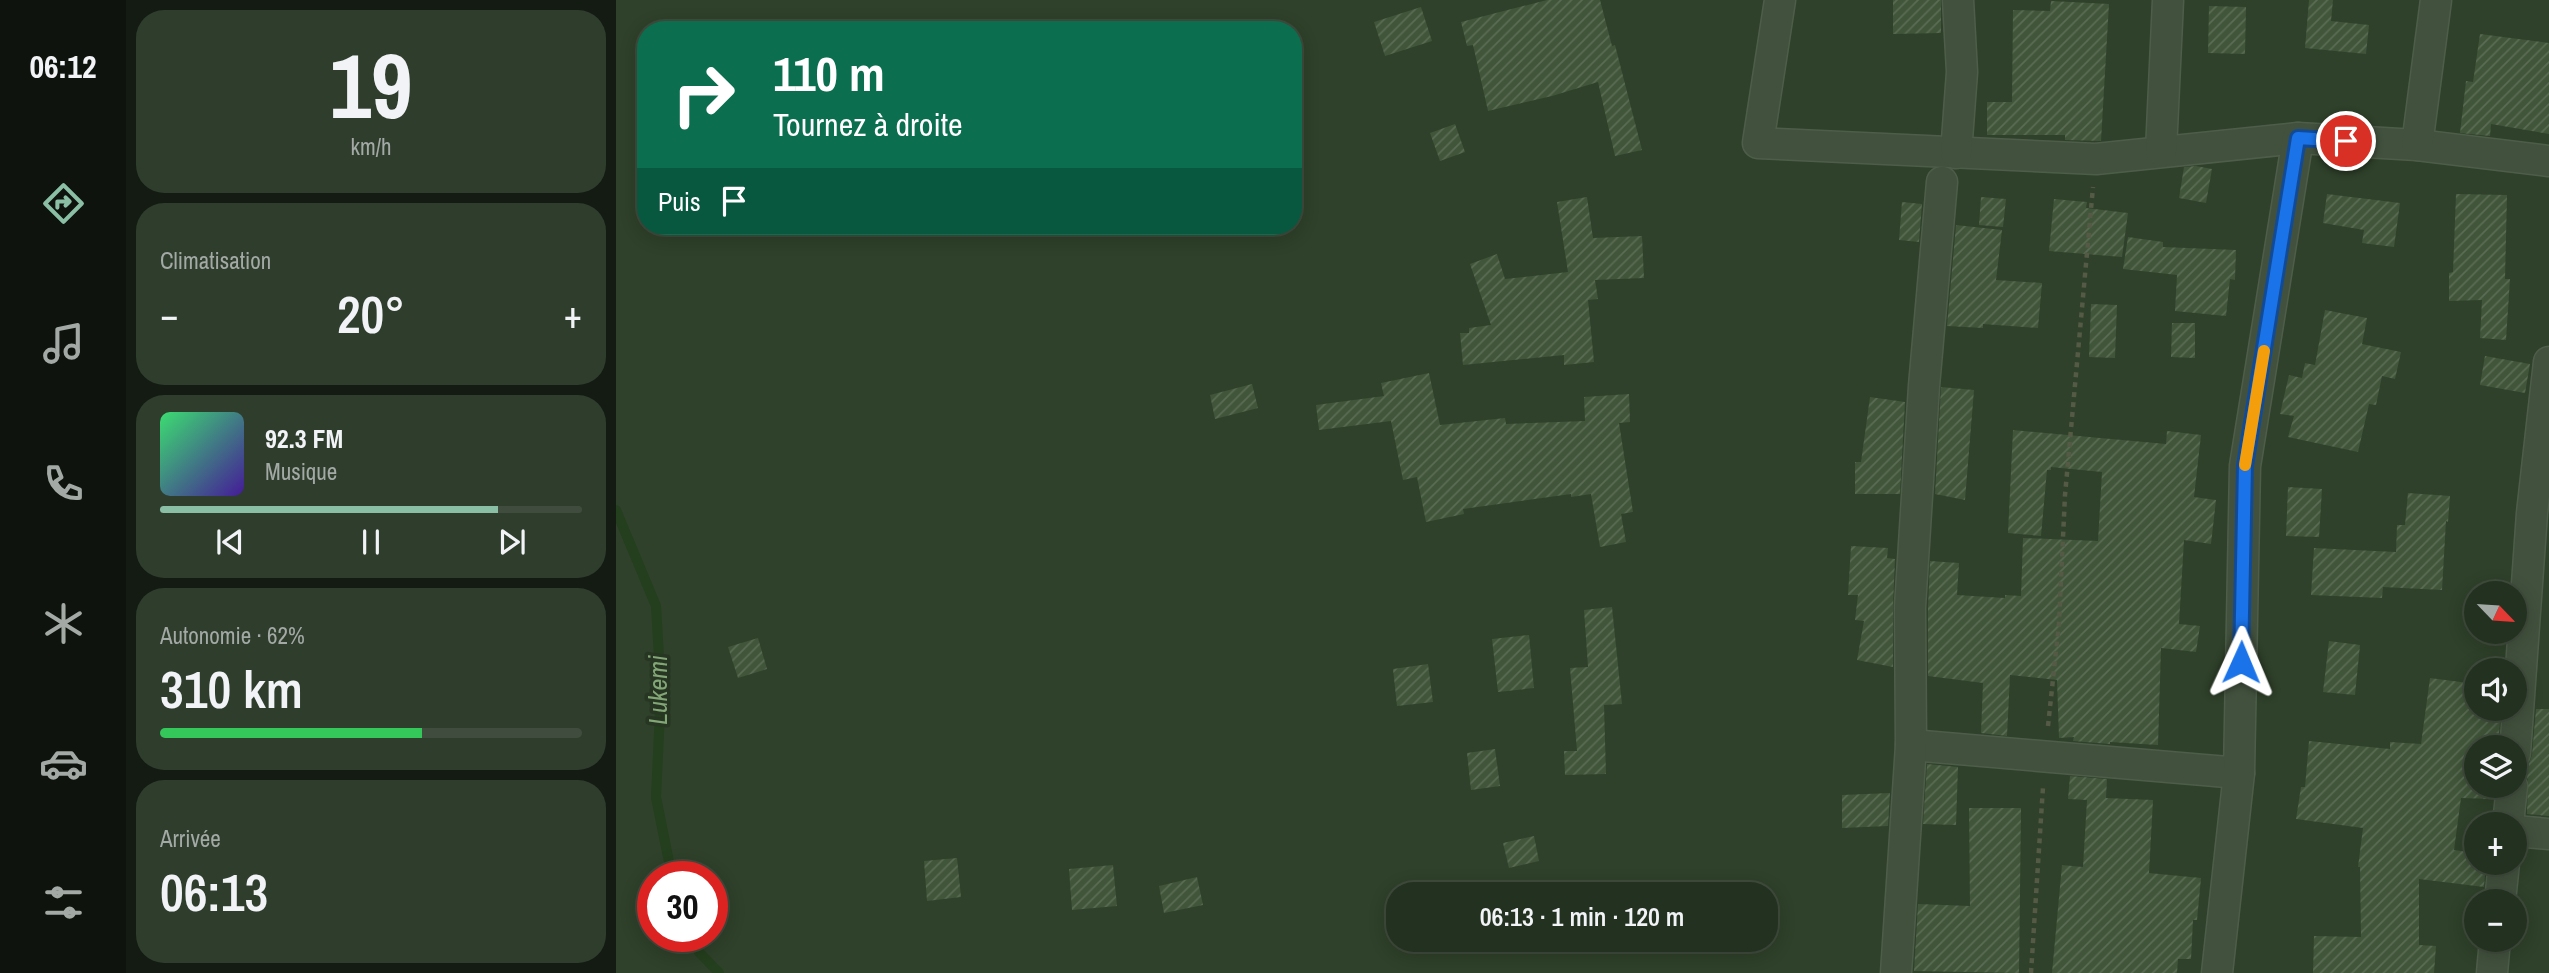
<!DOCTYPE html>
<html lang="fr">
<head>
<meta charset="utf-8">
<style>
	:root { --surface:#233120; --page:#2f3d2d; --text:#f1f3f6; --muted:#a3a9a5; --line:#404c3e; --accent:#8abfa5 }
	body { margin:0; font-family:"Archivo Narrow",sans-serif; background:var(--page); color:var(--text); height:100vh; display:flex; flex-direction:column; font-size:26px; white-space:nowrap }
	* { box-sizing:border-box; margin:0 }
	p { font-size:23px; color:var(--muted) }
	.icon { flex:none; width:38px; height:38px; fill:none; stroke:currentColor; stroke-width:2; stroke-linecap:round; stroke-linejoin:round }
	.map { position:relative; flex:1; overflow:hidden }
	.side { display:flex; flex-direction:column; gap:10px; padding:10px; background:#131b12; width:490px }
	.side>* { flex:none }
	.hud { position:absolute; left:21px; top:21px; width:665px; height:214px; border-radius:28px; box-shadow:0 4px 18px #0003,0 0 0 2px var(--line); background:#0b6e4f; color:#fff; overflow:hidden }
	.needle { width:46px; rotate:115deg }
	.buttons { position:absolute; left:1848px; top:581px; display:grid; gap:14px }
	.buttons a { display:grid; place-items:center; width:63px; height:63px; border-radius:50%; background:var(--surface); box-shadow:0 4px 18px #0003,0 0 0 2px var(--line); font-size:35px }
	.speed { position:absolute; left:21px; top:861px; display:flex; gap:14px; font-size:35px; font-weight:700; text-align:center }
	.speed>* { display:grid; place-content:center; width:91px; height:91px; border-radius:50%; background:var(--surface); box-shadow:0 4px 18px #0003,0 0 0 2px var(--line); line-height:1 }
	.speed .limit { border:10px solid #d22; background:#fff; color:#111 }
	.pin { position:absolute; display:grid; place-items:center; width:60px; height:60px; color:#fff; margin:-30px; border:4px solid #fff; border-radius:50%; box-shadow:0 2px 7px #0007 }
	.me { position:absolute; width:77px; margin:-38px; rotate:1deg; stroke-linejoin:round; filter:drop-shadow(0 0 5px #0008) }
	.turn { display:flex; align-items:center; gap:24px; height:147px; padding:0 21px; font-size:32px }
	.turn .icon { width:91px; height:91px; stroke-width:2.5 }
	.turn b { display:block; font-size:49px; line-height:60px }
	.then { display:flex; align-items:center; height:66px; padding:0 21px; background:#0003; gap:14px; font-size:26px }
	.big { font-size:52px; font-weight:600; line-height:1.1 }
	.side .widget { flex:1; display:flex; flex-direction:column; justify-content:center; gap:10px; min-width:0; padding:0 24px; border-radius:28px; background:var(--page) }
	.side .dial { align-items:center; gap:0 }
	.dial b { font-size:91px; line-height:1 }
	.song { display:flex; align-items:center; gap:21px }
	.cover { width:84px; height:84px; border-radius:10px; background:linear-gradient(135deg,hsl(140 70% 55%),hsl(260 70% 35%)) }
	.played { height:7px; border-radius:4px; background:linear-gradient(90deg,var(--accent) 80%,var(--line) 80%) }
	.keys { display:flex; justify-content:space-around; direction:ltr }
	.heat { display:flex; justify-content:space-between; align-items:center; font-size:38px; direction:ltr }
	.charge { height:10px; border-radius:5px; background:linear-gradient(90deg,#34c759 62%,var(--line) 0) }
	.trip { position:absolute; left:770px; top:882px; width:392px; height:70px; border-radius:28px; background:var(--surface); box-shadow:0 4px 18px #0003,0 0 0 2px var(--line); font-weight:600; line-height:70px; text-align:center }
	main { display:flex; flex:1; min-height:0 }
	.tab-bar { display:flex; flex-direction:column; width:126px; justify-content:space-around; align-items:center; background:#0e140d; color:var(--muted) }
	.tab-bar .icon { width:49px; height:49px }
	.tab-bar .on { color:var(--accent) }
	.tab-bar b { font-size:32px; color:var(--text) }
	.map>svg:first-child { display:block }
</style>
</head>
<body>
<main>
<nav class="tab-bar">
<b>06:12</b>
<svg class="icon on" aria-label="directions" viewBox="0 0 24 24"><path d="M12 3l9 9-9 9-9-9zM9 14v-3h6M13 9l2 2-2 2"/></svg>
<svg class="icon" aria-label="music" viewBox="0 0 24 24"><path d="M9 18V5l10-2v13"/><circle cx="6" cy="18" r="3"/><circle cx="16" cy="16" r="3"/></svg>
<svg class="icon" aria-label="phone" viewBox="0 0 24 24"><path d="M5 4h4l2 5-3 2q2 4 5 5l2-3 5 2v4C11 20 4 13 5 4z"/></svg>
<svg class="icon" aria-label="climate" viewBox="0 0 24 24"><path d="M12 3v18M4 7l16 10M4 17L20 7"/></svg>
<svg class="icon" aria-label="car" viewBox="0 0 24 24"><path d="M5 17H2v-5l4-1 3-4h7l3 4 3 1v5h-3M9 17h6M6 11h13"/><circle cx="7" cy="17" r="2"/><circle cx="17" cy="17" r="2"/></svg>
<svg class="icon" aria-label="filters" viewBox="0 0 24 24"><path d="M4 7h16M4 17h16"/><circle cx="9" cy="7" r="2"/><circle cx="15" cy="17" r="2"/></svg>
</nav>
<section class="side">
<div class="widget dial"><b>19</b><p>km/h</p></div>
<div class="widget"><p>Climatisation</p>
<div class="heat"><a>−</a><b class="big">20°</b><a>+</a></div>
</div>
<div class="widget">
<div class="song"><i class="cover"></i><div><b>92.3 FM</b><p>Musique</p></div></div>
<div class="played"></div>
<div class="keys"><svg class="icon" aria-label="previous" viewBox="0 0 24 24"><path d="M18 5L8 12l10 7zM5 5v14"/></svg><svg class="icon" aria-label="pause" viewBox="0 0 24 24"><path d="M8 5v14M16 5v14"/></svg><svg class="icon" aria-label="next" viewBox="0 0 24 24"><path d="M6 5l10 7-10 7zM19 5v14"/></svg></div>
</div>
<div class="widget"><p>Autonomie · 62%</p><b class="big">310 km</b><div class="charge"></div></div>
<div class="widget"><p>Arrivée</p><b class="big">06:13</b></div>
</section>
<div class="map">
<svg width="1933" height="973" viewBox="0 0 1933 973">
	<defs>
		<pattern id="building-hatch" width="6" height="6" patternUnits="userSpaceOnUse" patternTransform="scale(1.75)"><rect width="6" height="6" fill="#405539"/><path d="M-1 1l2-2M0 6l6-6M5 7l2-2" fill="none" stroke="#5a6c54"/></pattern>
	</defs>
	<rect width="100%" height="100%" fill="#2f412a"/>
	<g fill="none" stroke-linecap="round" stroke-linejoin="round">
		<g stroke="#243f1d" stroke-width="10">
			<polyline points="0,510 40,606 45,691 40,797 56,877"/>
			<polyline points="77,936 83,952 103,973"/>
		</g>
	</g>
	<g fill="url(#building-hatch)">
		<polygon points="931,0 984,0 996,46 999,45 1026,150 999,156 982,82 936,96 872,111 857,45 851,46 845,22"/>
		<polygon points="1277,0 1325,0 1325,33 1277,34"/>
		<polygon points="1693,0 1717,0 1715,21 1753,25 1750,54 1689,48"/>
		<polygon points="1435,1 1493,4 1485,141 1449,140 1449,135 1371,135 1371,102 1396,102 1397,10 1434,11"/>
		<polygon points="1593,6 1630,7 1629,54 1592,53"/>
		<polygon points="805,7 816,41 769,56 758,22"/>
		<polygon points="1864,34 1933,43 1933,134 1875,124 1874,136 1844,133 1850,81 1857,82"/>
		<polygon points="839,124 849,152 824,161 814,133"/>
		<polygon points="1580,166 1596,169 1590,203 1563,198 1568,167"/>
		<polygon points="1711,194 1784,203 1778,247 1746,243 1748,230 1707,223"/>
		<polygon points="1840,194 1891,195 1889,279 1894,279 1890,340 1864,338 1866,300 1833,301 1833,273 1837,272"/>
		<polygon points="971,197 977,238 1026,236 1028,278 979,280 982,299 972,300 978,362 948,365 948,355 847,365 844,333 853,333 853,328 875,325 854,264 881,254 889,279 952,272 941,202"/>
		<polygon points="1365,197 1390,199 1387,227 1363,225"/>
		<polygon points="1438,199 1471,202 1470,208 1512,213 1506,257 1433,251"/>
		<polygon points="1286,202 1306,204 1303,242 1283,240"/>
		<polygon points="1340,225 1386,230 1380,280 1426,283 1422,328 1367,324 1367,328 1331,326"/>
		<polygon points="1512,237 1547,242 1547,247 1620,250 1619,280 1614,279 1610,316 1559,311 1561,275 1507,269"/>
		<polygon points="1475,304 1501,305 1499,358 1473,357"/>
		<polygon points="1709,310 1751,318 1746,344 1785,352 1779,379 1766,376 1760,405 1753,404 1742,452 1672,437 1678,416 1664,414 1673,375 1686,378 1689,363 1699,365"/>
		<polygon points="1556,323 1579,323 1579,358 1555,357"/>
		<polygon points="1869,356 1914,364 1909,393 1864,385"/>
		<polygon points="813,373 824,425 889,418 890,424 969,421 968,397 1013,394 1014,422 1003,423 1017,512 1005,514 1010,542 984,547 975,494 955,497 955,494 847,509 848,514 810,522 801,477 787,480 775,421 703,430 700,405 768,396 765,383"/>
		<polygon points="636,384 642,408 599,419 594,395"/>
		<polygon points="1325,387 1358,390 1349,500 1319,494"/>
		<polygon points="1254,397 1289,402 1284,494 1239,494 1239,462 1245,462"/>
		<polygon points="1397,430 1550,444 1551,431 1585,435 1578,497 1600,500 1595,544 1568,540 1563,624 1584,626 1580,652 1545,648 1542,745 1494,742 1494,744 1457,741 1458,737 1443,738 1441,680 1394,675 1391,736 1365,733 1367,683 1312,676 1312,607 1314,561 1343,563 1341,595 1389,598 1389,595 1405,596 1407,538 1482,541 1486,472 1435,467 1435,470 1431,470 1425,536 1392,533"/>
		<polygon points="1672,487 1706,489 1703,537 1670,536"/>
		<polygon points="1792,493 1834,496 1832,522 1830,521 1826,590 1767,587 1766,598 1695,595 1698,548 1780,552 1781,525 1789,525"/>
		<polygon points="1235,546 1272,548 1271,558 1279,559 1277,607 1277,667 1241,660 1248,621 1239,620 1242,595 1232,595"/>
		<polygon points="996,607 1006,704 988,705 990,774 949,775 948,751 961,751 954,668 972,667 968,610"/>
		<polygon points="913,635 918,688 882,692 876,639"/>
		<polygon points="142,638 151,669 122,678 112,647"/>
		<polygon points="1713,641 1744,645 1739,695 1707,692"/>
		<polygon points="812,664 817,702 781,706 777,669"/>
		<polygon points="1814,678 1860,684 1860,709 1885,709 1882,747 1860,747 1860,786 1878,786 1877,799 1845,798 1838,850 1860,853 1860,863 1870,863 1868,887 1803,879 1803,945 1820,946 1818,973 1697,973 1698,936 1745,937 1744,867 1742,867 1747,828 1680,819 1685,787 1689,787 1693,741 1774,749 1774,742 1805,744"/>
		<polygon points="1920,709 1933,709 1933,816 1911,814 1912,780 1907,772 1901,770 1913,763 1916,755"/>
		<polygon points="879,749 884,786 855,790 851,753"/>
		<polygon points="1311,764 1342,767 1340,825 1307,824"/>
		<polygon points="1454,776 1491,779 1490,798 1537,800 1533,873 1585,878 1581,920 1577,920 1575,959 1562,959 1561,973 1436,973 1446,865 1467,867 1471,800 1452,799"/>
		<polygon points="1274,793 1272,826 1226,828 1226,795"/>
		<polygon points="1353,808 1405,808 1403,973 1298,971 1302,904 1354,906"/>
		<polygon points="918,836 923,861 893,868 887,843"/>
		<polygon points="341,858 345,897 311,901 308,861"/>
		<polygon points="497,865 501,906 456,910 453,869"/>
		<polygon points="581,877 587,905 548,913 543,886"/>
	</g>
	<g fill="none" stroke-linecap="round" stroke-linejoin="round">
		<defs>
			<g id="street">
				<polyline points="1164,0 1142,143 1480,159 1682,138 1801,145 1933,161"/>
				<polyline points="1801,145 1820,0"/>
				<polyline points="1545,151 1552,0"/>
				<polyline points="1340,153 1346,72 1342,0"/>
				<polyline points="1295,745 1623,773"/>
				<polyline points="1899,753 1916,513 1933,362"/>
				<polyline points="1892,824 1896,786"/>
				<polyline points="1899,831 1933,834"/>
				<polyline points="1884,901 1888,863"/>
				<polyline points="1280,973 1295,745 1294,607 1308,386 1326,182"/>
				<polyline points="1601,973 1623,773 1629,466 1682,138"/>
				<polyline points="1876,973 1879,940"/>
			</g>
		</defs>
		<use href="#street" stroke="#4e5d4a" stroke-width="33"/>
		<g stroke="#545a45" stroke-width="4.5" stroke-dasharray="5 5" stroke-linecap="butt">
			<polyline points="1432,726 1443,623 1449,495 1477,187"/>
			<polyline points="1415,973 1427,787"/>
		</g>
		<use href="#street" stroke="#42513e" stroke-width="30"/>
	</g>
	<g fill="none" stroke-linecap="round" stroke-linejoin="round">
		<defs>
			<polyline id="route" points="1625,662 1629,466 1682,138 1730,141"/>
		</defs>
		<use href="#route" stroke="#114b97" stroke-width="18"/>
		<use href="#route" stroke="#1a73e8" stroke-width="12"/>
		<polyline stroke="#f59e0b" stroke-width="12" points="1629,465 1648,351"/>
	</g>
	<g text-anchor="middle" stroke-width="7" stroke-linejoin="round" paint-order="stroke">
		<g font-size="26" font-style="italic" fill="#83a677" stroke="#273622">
			<text transform="translate(42 690) rotate(-90)" y="9">Lukemi</text>
		</g>
	</g>
</svg>
<div class="buttons">
<a><svg class="needle" viewBox="-14 -14 28 28"><path d="M0-13l5 13h-10z" fill="#e53935"/><path d="M0 13l5-13h-10z" fill="#a3a9a5"/></svg></a>
<a><svg class="icon" aria-label="sound" viewBox="0 0 24 24"><path d="M4 9h4l5-4v14l-5-4H4zM17 9q2 3 0 6"/></svg></a>
<a><svg class="icon" aria-label="layers" viewBox="0 0 24 24"><path d="M12 4l9 5-9 5-9-5zM3 14l9 5 9-5"/></svg></a>
<a>+</a>
<a>−</a>
</div>
<div class="speed"><div class="limit">30</div></div>
<div class="pin" style="left:1730px;top:141px;background:#d93025"><svg class="icon" aria-label="arrive" viewBox="0 0 24 24"><path d="M6 21V4h12l-3 4 3 4H6"/></svg></div>
<svg class="me" style="left:1625px;top:662px" viewBox="-20 -20 40 40"><path d="M0-17L14 15 0 8-14 15z" fill="#1a73e8" stroke="#fff" stroke-width="4"/></svg>
<div class="trip">06:13 · 1 min · 120 m</div>
<div class="hud">
<div class="turn"><svg class="icon" aria-label="right" viewBox="0 0 24 24"><path d="M7 20v-9h11M14 6l5 5-5 5"/></svg><div><b>110 m</b>Tournez à droite</div></div>
<div class="then">Puis<svg class="icon" aria-label="arrive" viewBox="0 0 24 24"><path d="M6 21V4h12l-3 4 3 4H6"/></svg></div>
</div>
</div>
</main>
</body>
</html>
